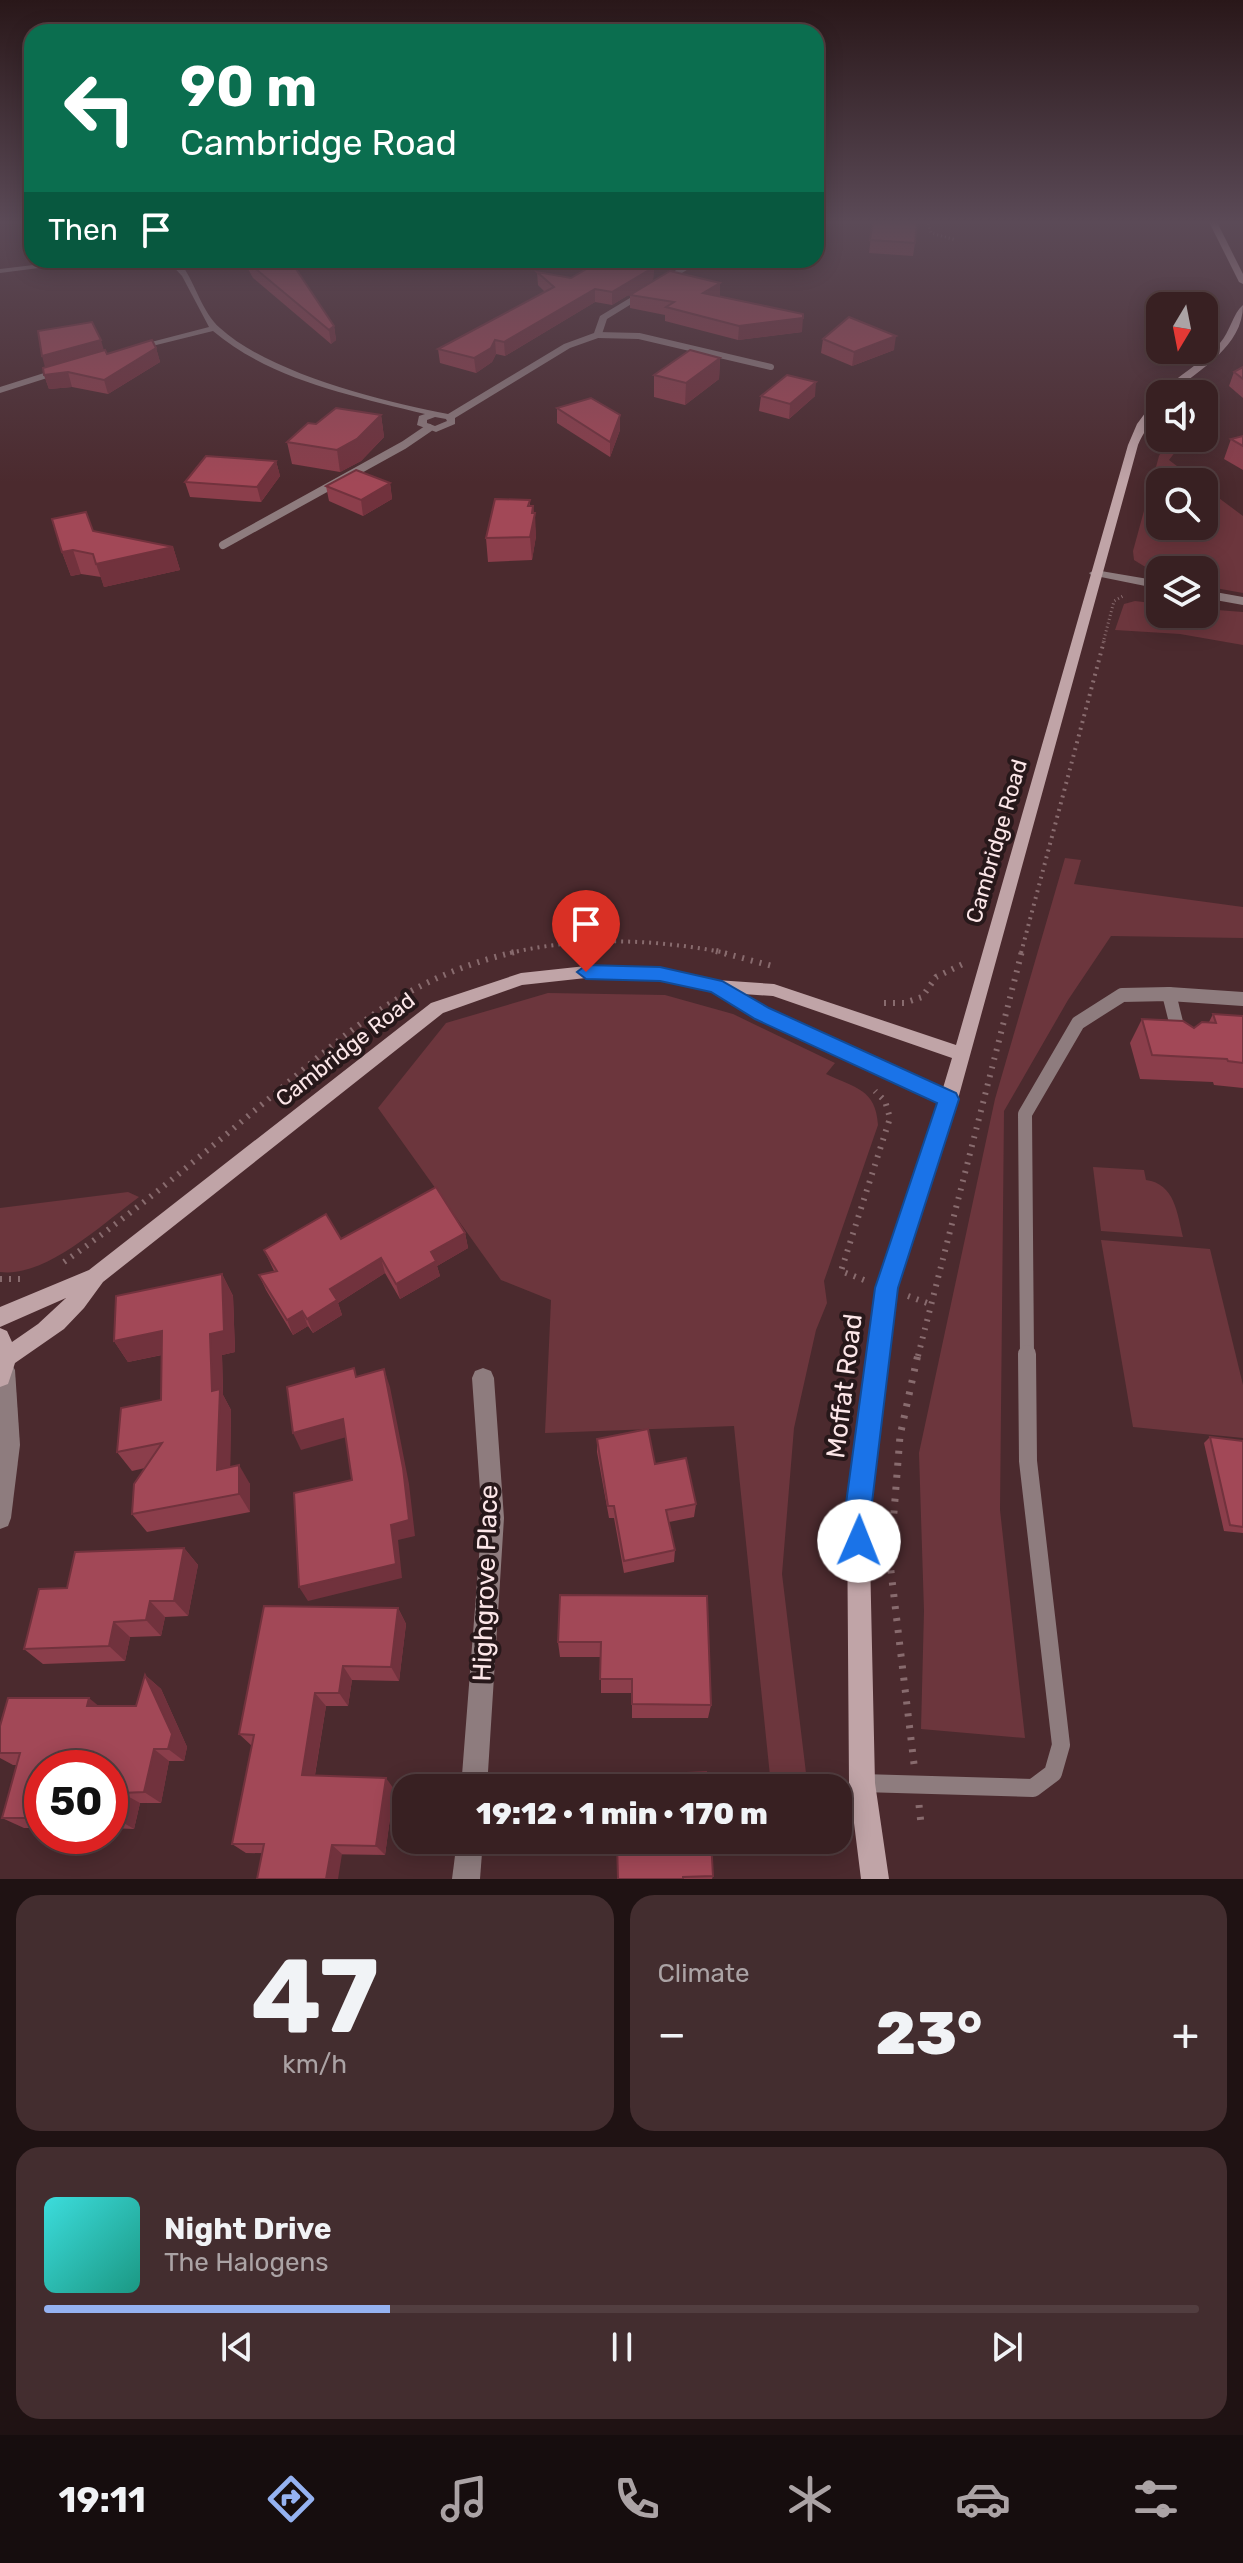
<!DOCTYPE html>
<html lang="en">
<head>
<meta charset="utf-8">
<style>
	:root { --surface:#382022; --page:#432d2f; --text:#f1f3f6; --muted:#aba3a5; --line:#523e40; --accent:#95b2f1 }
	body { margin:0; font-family:Rubik,sans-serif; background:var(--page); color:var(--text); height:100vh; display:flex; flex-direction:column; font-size:30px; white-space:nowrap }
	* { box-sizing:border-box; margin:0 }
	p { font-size:26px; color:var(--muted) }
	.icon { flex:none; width:44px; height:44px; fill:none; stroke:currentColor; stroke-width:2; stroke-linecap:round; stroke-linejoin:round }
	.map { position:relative; height:1879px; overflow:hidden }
	.side { display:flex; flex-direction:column; gap:16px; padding:16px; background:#1f1213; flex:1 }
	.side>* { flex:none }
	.guide { position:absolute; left:24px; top:24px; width:800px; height:244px; border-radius:24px; box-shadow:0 4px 20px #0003,0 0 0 2px var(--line); background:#0b6e4f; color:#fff; overflow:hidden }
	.needle { width:52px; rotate:190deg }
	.tools { position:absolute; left:1146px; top:292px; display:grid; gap:16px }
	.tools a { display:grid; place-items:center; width:72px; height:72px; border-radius:16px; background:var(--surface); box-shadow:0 4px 20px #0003,0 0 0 2px var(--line); font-size:40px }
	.speed { position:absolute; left:24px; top:1750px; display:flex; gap:16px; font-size:40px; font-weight:700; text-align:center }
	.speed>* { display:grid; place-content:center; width:104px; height:104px; border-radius:50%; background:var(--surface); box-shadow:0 4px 20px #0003,0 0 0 2px var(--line); line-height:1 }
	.speed .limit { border:12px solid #d22; background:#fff; color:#111 }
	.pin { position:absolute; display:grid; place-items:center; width:68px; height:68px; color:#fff; margin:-82px -34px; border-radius:50% 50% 50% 0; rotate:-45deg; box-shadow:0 0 8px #0007 }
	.pin .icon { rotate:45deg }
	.me { position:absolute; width:88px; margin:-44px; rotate:1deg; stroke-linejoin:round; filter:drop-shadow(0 0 6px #0008) }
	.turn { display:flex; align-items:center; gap:28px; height:168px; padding:0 24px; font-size:36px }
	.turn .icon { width:104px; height:104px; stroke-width:2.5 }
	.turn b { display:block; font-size:56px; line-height:68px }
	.then { display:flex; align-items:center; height:76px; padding:0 24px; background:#0003; gap:16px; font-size:30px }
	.big { font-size:60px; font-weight:800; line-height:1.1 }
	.side .card { flex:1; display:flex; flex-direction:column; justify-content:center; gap:12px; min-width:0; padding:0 28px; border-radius:24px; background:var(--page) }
	.side .dial { align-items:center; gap:0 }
	.dial b { font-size:104px; line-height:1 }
	.song { display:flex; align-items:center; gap:24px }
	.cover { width:96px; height:96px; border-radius:12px; background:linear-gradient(135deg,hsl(180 70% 55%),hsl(170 70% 35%)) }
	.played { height:8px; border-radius:4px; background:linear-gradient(90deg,var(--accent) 30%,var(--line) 30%) }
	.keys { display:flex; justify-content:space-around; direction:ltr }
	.heat { display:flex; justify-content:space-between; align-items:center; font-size:44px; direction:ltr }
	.side .tiles { flex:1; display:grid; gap:16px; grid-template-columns:1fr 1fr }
	.card:last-child { grid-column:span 2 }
	.trip { position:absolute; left:392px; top:1774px; width:460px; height:80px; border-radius:24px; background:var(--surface); box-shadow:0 4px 20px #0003,0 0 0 2px var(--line); font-weight:800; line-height:80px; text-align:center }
	.menu { display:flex; height:128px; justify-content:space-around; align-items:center; background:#160d0e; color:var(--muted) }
	.menu .icon { width:56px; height:56px }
	.menu .selected { color:var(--accent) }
	.menu b { font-size:36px; color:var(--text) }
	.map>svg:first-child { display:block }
</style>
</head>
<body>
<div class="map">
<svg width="1243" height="1879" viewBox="0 0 1243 1879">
	<rect width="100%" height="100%" fill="#4b2a2e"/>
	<g fill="#6c363d">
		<polygon points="1169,438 1186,438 1169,460 1198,482 1160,482 1160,526 1204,526 1204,487 1243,516 1243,593 1204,586 1204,570 1160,570 1160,578 1151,576 1152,571 1134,560 1133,551 1159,456"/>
		<polygon points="1135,601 1160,604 1160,614 1204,614 1204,609 1243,612 1243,645 1180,634 1115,630 1124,604"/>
		<polygon points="1065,858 1081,860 1074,884 1243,907 1243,938 1111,936 1068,1000 1004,1111 1000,1510 1025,1738 921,1729 924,1611 919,1453 995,1099"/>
		<path d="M 548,993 L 665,995 L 733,1014 L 835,1063 L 826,1074 C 855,1088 876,1089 878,1125 L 824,1281 L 827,1303 L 816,1330 L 794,1428 L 782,1574 L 806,1773 L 770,1776 L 734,1426 L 545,1433 L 551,1300 L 501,1280 L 378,1108 L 446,1023 Z"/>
		<path d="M 1093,1167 L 1144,1170 L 1146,1180 C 1175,1184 1177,1213 1183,1237 L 1101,1231 Z"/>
		<path d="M 128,1192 L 139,1197 C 103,1223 46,1278 0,1272 L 0,1208 Z"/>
		<polygon points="1101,1240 1210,1249 1243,1385 1243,1438 1133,1427"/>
	</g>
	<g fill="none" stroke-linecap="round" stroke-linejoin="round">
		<g stroke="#886b6e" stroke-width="3" stroke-dasharray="1 3" stroke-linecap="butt">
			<polyline points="927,220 931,233 956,240"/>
			<polyline points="1103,643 1114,601 1123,596"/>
		</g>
		<g stroke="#886b6e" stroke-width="4" stroke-dasharray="2 5" stroke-linecap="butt">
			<path d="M 510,953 C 583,936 654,939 727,953"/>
			<polyline points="1021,953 1104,641"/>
		</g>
		<g stroke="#886b6e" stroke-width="6" stroke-dasharray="2 7" stroke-linecap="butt">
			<polyline points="716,951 776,967"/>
			<polyline points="884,1003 904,1003 922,997 936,977 967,962"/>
			<path d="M 64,1262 C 132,1214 196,1160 260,1106 C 349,1032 401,978 519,951"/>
			<polyline points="0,1279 23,1279"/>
			<polyline points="864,1280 841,1271 890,1118 885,1101 875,1091"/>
			<polyline points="908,1296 930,1304"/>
			<polyline points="918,1356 1022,951"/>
		</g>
		<g stroke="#886b6e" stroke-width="7" stroke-dasharray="3 9" stroke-linecap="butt">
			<polyline points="914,1764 890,1563 900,1436 918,1354"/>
			<polyline points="919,1805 921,1824"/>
		</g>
		<polyline stroke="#8e7c7e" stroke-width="6" points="598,335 639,336 771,367"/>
		<polyline stroke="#8e7c7e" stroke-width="8" points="223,545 404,445 429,428"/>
		<g stroke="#8e7c7e" stroke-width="14">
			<polyline points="1169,994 1179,1034"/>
			<polyline points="1027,1356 1025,1114 1078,1023 1122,995 1169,994 1243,999"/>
		</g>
		<polyline stroke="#8e7c7e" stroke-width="18" points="862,1783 1033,1788 1053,1773 1061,1745 1028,1461 1027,1354"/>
		<g fill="#8e7c7e" fill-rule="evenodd">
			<polygon points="76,260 101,260 0,273 0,269"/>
			<path d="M 167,260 L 176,260 L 182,265 C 196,285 202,312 220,328 C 269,373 383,402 448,414 L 564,344 L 594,333 L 600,316 L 693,260 L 703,260 L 607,319 L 601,337 L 570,348 L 455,418 L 455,424 L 436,432 L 417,425 L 419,416 L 425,414 C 353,396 271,380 213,331 L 132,351 L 132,347 L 209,327 L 182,276 ZM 435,417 L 446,419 L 447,421 L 435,426 L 427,423 L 427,420 Z"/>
			<polygon points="63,367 66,368 66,372 0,393 0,387"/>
			<polygon points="1095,570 1160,581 1160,589 1091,575 1089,573"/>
			<polygon points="1204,590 1243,597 1243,605 1204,598"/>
			<polygon points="4,1360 11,1363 15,1370 20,1445 11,1518 8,1526 0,1529 0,1361"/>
			<polygon points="483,1368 491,1371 494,1378 504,1518 487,1788 461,1788 482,1518 472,1378 475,1371"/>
			<polygon points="457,1840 483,1840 480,1879 452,1879"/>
		</g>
		<g fill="#c0a4a7" fill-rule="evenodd">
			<polygon points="1208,220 1216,220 1243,274 1243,284 1239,282"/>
			<path d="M 1243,305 C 1243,347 1199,369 1171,394 L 1160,394 C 1178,375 1202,363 1220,343 C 1230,332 1233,313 1243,305 Z"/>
			<path d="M 1160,396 C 1160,411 1144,430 1138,445 L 958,1099 L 896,1288 L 869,1511 L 875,1783 L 889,1879 L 861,1879 L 849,1783 L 847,1511 L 876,1288 L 939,1102 L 756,1018 L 713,992 L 660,980 L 586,978 L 522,985 L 443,1013 L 103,1282 L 84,1308 L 64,1329 L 15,1363 L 8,1384 L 0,1387 L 0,1328 L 7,1331 L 12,1342 L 38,1324 L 66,1298 L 0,1327 L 0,1307 L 89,1270 L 431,1003 L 521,973 L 586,966 L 660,968 L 716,980 L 774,984 L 956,1045 L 1128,445 L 1137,424 L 1157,397 ZM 743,994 L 773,996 L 952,1058 L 943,1088 L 768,1008 Z"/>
		</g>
	</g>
	<g fill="#8b3e4b">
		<polygon points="873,220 915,243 913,256 869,253"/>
		<polygon points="243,260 290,260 334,326 336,340 331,344 253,278"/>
		<polygon points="652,263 652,267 654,267 653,280 612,305 595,302 505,356 496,354 492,362 476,373 440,363 438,349 545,292 538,285 537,272 571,278"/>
		<polygon points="630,295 719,297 802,332 738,340 665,321 665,315 630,308"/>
		<polygon points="823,339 894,350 852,366 821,353"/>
		<polygon points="156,348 160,362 108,394 72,387 49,389 44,375 104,350 107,354"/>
		<polygon points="720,358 719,379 685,405 654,397 654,375"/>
		<polygon points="1243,367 1243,398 1229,386 1234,372"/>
		<polygon points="761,396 815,396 789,419 759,411"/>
		<polygon points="557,408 620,415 620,430 610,457 557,423"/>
		<polygon points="381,415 384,437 361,461 340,472 292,464 287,442 316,424"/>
		<polygon points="1243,436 1243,470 1224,459 1231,439"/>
		<polygon points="276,461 280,476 261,502 190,497 185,482"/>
		<polygon points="390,483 392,499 363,516 329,501 326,486"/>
		<polygon points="530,500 530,506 533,506 536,536 532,560 488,562 486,538"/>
		<polygon points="93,531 173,547 180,570 104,587 101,577 81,574 71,576 62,552"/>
		<polygon points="1213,1014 1243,1016 1243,1088 1214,1085 1213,1082 1140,1079 1130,1043 1142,1019 1194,1028 1209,1022"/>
		<polygon points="465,1233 468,1248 437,1266 440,1276 400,1299 385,1273 338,1303 342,1315 313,1333 308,1326 293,1335 266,1290 259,1275 274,1271 264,1250 341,1239"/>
		<polygon points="222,1274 233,1296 235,1352 222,1355 223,1395 231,1410 230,1467 250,1484 250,1512 147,1532 132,1514 145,1468 132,1471 117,1452 161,1400 162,1355 128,1362 114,1341"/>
		<polygon points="1210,1437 1243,1441 1243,1533 1224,1531 1204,1443"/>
		<polygon points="597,1439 655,1464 696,1504 694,1517 669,1522 675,1550 674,1562 624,1573 614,1518 609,1518 597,1452"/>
		<polygon points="184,1548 198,1565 188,1616 165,1617 161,1636 130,1637 125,1661 43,1664 24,1649 67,1588"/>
		<polygon points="560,1595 711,1705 708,1718 632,1718 632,1693 601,1693 601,1657 560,1657 558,1642"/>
		<polygon points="398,1608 406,1624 399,1681 352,1680 348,1706 326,1706 315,1775 394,1789 385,1855 246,1853 232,1844 252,1746 239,1734"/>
		<polygon points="145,1675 161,1689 187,1747 184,1761 169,1761 161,1803 140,1803 134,1829 110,1828 110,1768 42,1768 42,1828 24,1828 2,1818 17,1765 13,1765 0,1758 0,1726 99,1706 136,1706"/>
		<polygon points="563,1840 711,1840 713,1876 712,1879 618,1879 618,1852 565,1855"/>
	</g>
	<g fill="#71323d">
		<polygon points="652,263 652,268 654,267 653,280 612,305 612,292"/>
		<polygon points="720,283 720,297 703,293"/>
		<polygon points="595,289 595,302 505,356 504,342"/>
		<polygon points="803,318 802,332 738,340 739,326"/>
		<polygon points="334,326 336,340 331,344 329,330"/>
		<polygon points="896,336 894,350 852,366 854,352"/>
		<polygon points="101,340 105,354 46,371 42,356"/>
		<polygon points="495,340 496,354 492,362 476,373 474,358"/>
		<polygon points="156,348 160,362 108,394 104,380"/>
		<polygon points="720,358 719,379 685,405 686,383"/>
		<polygon points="68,372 72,387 49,389 44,375"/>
		<polygon points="816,382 815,396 789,419 790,404"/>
		<polygon points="381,415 384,437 361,461 340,472 337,450"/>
		<polygon points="620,415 620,430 610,457 610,442"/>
		<polygon points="276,461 280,476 261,502 257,487"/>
		<polygon points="390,483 392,499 363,516 361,500"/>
		<polygon points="533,506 534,519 535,513 536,536 532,560 530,537"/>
		<polygon points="173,547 180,570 104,587 96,564"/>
		<polygon points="73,550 81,574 71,576 62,552"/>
		<polygon points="465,1233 468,1248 437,1266 440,1276 400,1299 396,1284 431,1252"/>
		<polygon points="381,1258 385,1273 338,1303 342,1315 313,1333 307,1319 330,1289"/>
		<polygon points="222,1274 233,1296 235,1352 222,1355 223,1395 231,1410 230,1488 217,1470 212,1391 210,1334"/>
		<polygon points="302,1311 308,1326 293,1335 287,1320"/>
		<polygon points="162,1331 175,1352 128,1362 114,1341"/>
		<polygon points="384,1369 390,1387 409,1484 415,1536 398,1540 402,1578 308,1601 299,1587 391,1525"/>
		<polygon points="343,1419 350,1436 301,1450 293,1433"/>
		<polygon points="239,1465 250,1484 250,1512 239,1494"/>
		<polygon points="184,1548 198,1565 188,1616 174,1601"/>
		<polygon points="150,1601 165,1617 161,1636 146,1620"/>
		<polygon points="398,1608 406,1624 399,1681 391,1667"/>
		<polygon points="114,1622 130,1637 125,1661 109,1646"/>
		<polygon points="343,1666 352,1680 348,1706 339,1693"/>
		<polygon points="145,1675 161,1689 187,1747 184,1761 168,1749"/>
		<polygon points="315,1693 326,1706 313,1786 302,1775"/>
		<polygon points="89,1698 106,1712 87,1706"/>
		<polygon points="154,1749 169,1761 161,1803 144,1792"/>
		<polygon points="386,1778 394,1789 385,1855 376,1846"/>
		<polygon points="122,1793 140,1803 134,1829 117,1819"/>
		<polygon points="332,1845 342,1854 338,1879 326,1879"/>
	</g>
	<g fill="#a24857" stroke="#71323d" stroke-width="2">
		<polygon points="873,220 917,220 915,243 870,240"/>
		<polygon points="248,260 290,260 334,326 329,330 251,265"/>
		<polygon points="602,260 639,260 652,263 647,266 654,267 612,292 595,289 504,342 495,340 491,348 474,358 438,349 554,287 537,272 571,278"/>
		<polygon points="670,271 720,283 703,293 803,314 803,318 739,326 666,307 674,302 630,295"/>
		<polygon points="849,317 896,336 854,352 823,339"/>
		<polygon points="92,322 101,340 42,356 38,331"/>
		<polygon points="152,340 156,348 104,380 68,372 44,375 43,368 105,350 107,354"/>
		<polygon points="690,350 720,358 686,383 654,375"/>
		<polygon points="1243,367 1243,379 1234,372"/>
		<polygon points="787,375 816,382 790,404 761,396"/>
		<polygon points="591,398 620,415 610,442 557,408"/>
		<polygon points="336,408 381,415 357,439 337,450 287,442 308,423 316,424"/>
		<polygon points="1243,436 1243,446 1231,439"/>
		<polygon points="206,456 276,461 257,487 185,482"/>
		<polygon points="356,470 390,483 361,500 326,486"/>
		<polygon points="495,499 530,500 528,506 533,506 532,513 535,513 530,537 486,538"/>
		<polygon points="86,512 93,531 173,547 96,564 93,554 73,550 62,552 52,519"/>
		<polygon points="1213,1014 1243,1016 1243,1063 1228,1061 1227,1059 1152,1055 1142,1019 1183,1021 1194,1028 1202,1022 1216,1023"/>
		<polygon points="436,1187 465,1233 431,1252 436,1261 396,1284 381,1258 330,1289 337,1300 307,1319 302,1311 287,1320 259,1275 277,1271 264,1250 326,1214 341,1239"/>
		<polygon points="222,1274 224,1331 210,1334 212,1391 220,1389 217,1470 239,1465 239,1494 132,1514 134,1484 162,1443 117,1452 121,1408 161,1400 162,1331 114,1341 116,1296"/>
		<polygon points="354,1368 356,1377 384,1369 403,1468 409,1520 391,1525 396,1564 299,1587 294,1493 352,1480 343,1419 293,1433 287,1387"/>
		<polygon points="648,1429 655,1464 686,1458 696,1504 666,1510 675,1550 624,1561 614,1506 608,1506 597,1439"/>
		<polygon points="1210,1437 1243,1441 1243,1527 1230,1525"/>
		<polygon points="184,1548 174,1601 150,1601 146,1620 114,1622 109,1646 24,1649 39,1589 67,1588 75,1552"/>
		<polygon points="560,1595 707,1596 711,1705 632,1704 632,1679 600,1679 601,1642 558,1642"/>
		<polygon points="264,1606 398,1608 391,1667 343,1666 339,1693 315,1693 302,1775 386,1778 376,1846 332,1845 326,1879 257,1879 264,1844 232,1844 254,1735 239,1734"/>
		<polygon points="145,1675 172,1734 168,1749 154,1749 144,1792 122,1793 117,1819 110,1819 110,1768 42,1768 42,1818 2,1818 20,1753 0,1753 0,1726 8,1698 89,1698 87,1706 136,1706"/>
		<polygon points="706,1772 707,1788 562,1788 562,1779"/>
		<polygon points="563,1840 711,1840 713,1876 683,1877 683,1879 618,1879 617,1843 563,1846"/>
	</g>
	<linearGradient id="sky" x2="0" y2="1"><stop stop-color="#291719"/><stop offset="0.46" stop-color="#5b4a57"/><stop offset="1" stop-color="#5b4a57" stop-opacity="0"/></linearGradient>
	<rect width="1243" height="483" fill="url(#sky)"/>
	<polygon fill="#1a73e8" stroke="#114b97" stroke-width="2" points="586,965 660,967 722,981 769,1008 956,1093 959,1099 898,1288 871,1511 872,1541 868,1550 859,1554 849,1550 845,1541 845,1511 875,1288 937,1103 755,1019 711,992 660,981 586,979 577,972"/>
	<g text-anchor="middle" stroke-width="8" stroke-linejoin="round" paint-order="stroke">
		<g font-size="22" fill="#fce6e8" stroke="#27181a">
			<text transform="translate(996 841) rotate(-74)" y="8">Cambridge Road</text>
			<text transform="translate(345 1049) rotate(-38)" y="8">Cambridge Road</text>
		</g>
		<g font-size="26" fill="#fce6e8" stroke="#27181a">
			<text transform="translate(844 1386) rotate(-83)" y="9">Moffat Road</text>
			<text transform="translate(485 1583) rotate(-88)" y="9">Highgrove Place</text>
		</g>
	</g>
</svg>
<div class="tools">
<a><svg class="needle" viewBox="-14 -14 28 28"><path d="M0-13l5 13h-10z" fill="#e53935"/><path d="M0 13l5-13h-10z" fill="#aba3a5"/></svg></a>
<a><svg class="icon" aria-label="sound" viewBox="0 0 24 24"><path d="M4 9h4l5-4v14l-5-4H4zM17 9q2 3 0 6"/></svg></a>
<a><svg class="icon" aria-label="search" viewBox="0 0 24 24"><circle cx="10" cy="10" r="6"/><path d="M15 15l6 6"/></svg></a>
<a><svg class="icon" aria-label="layers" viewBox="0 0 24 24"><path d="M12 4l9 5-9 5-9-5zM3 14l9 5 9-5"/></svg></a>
</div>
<div class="speed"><div class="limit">50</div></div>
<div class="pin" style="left:586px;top:972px;background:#d93025"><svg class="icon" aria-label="arrive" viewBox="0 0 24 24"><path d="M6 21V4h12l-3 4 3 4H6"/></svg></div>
<svg class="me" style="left:859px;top:1541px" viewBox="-20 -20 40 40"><circle r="19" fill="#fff"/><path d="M0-13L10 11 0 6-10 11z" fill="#1a73e8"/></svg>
<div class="trip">19:12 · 1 min · 170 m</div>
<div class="guide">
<div class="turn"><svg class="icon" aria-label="left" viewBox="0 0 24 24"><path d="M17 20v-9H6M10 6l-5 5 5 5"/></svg><div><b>90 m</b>Cambridge Road</div></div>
<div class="then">Then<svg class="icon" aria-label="arrive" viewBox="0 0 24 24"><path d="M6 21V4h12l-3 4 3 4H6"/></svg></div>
</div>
</div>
<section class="side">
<div class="tiles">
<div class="card dial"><b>47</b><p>km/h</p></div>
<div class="card"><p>Climate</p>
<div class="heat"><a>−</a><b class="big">23°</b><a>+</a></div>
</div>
<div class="card">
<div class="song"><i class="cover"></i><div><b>Night Drive</b><p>The Halogens</p></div></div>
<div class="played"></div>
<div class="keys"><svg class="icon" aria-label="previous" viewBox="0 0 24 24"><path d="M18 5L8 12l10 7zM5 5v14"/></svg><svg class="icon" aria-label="pause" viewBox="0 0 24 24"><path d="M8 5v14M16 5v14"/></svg><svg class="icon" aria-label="next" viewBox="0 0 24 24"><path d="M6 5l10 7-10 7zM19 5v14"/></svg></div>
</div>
</div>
</section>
<nav class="menu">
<b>19:11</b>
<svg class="icon selected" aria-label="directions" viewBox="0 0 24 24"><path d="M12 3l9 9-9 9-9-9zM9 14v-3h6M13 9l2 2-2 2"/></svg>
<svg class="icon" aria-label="music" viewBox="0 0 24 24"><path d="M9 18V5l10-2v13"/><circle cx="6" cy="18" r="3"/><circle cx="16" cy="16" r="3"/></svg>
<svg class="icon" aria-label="phone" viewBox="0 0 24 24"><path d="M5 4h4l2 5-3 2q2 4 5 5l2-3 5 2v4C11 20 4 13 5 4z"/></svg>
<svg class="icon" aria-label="climate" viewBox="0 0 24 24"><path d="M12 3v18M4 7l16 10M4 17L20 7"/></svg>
<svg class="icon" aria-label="car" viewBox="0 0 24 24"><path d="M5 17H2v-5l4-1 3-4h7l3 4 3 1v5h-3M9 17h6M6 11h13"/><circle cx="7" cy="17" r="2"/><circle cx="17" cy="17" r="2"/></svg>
<svg class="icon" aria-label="filters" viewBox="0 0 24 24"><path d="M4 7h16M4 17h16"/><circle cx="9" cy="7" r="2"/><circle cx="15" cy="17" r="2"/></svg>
</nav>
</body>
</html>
